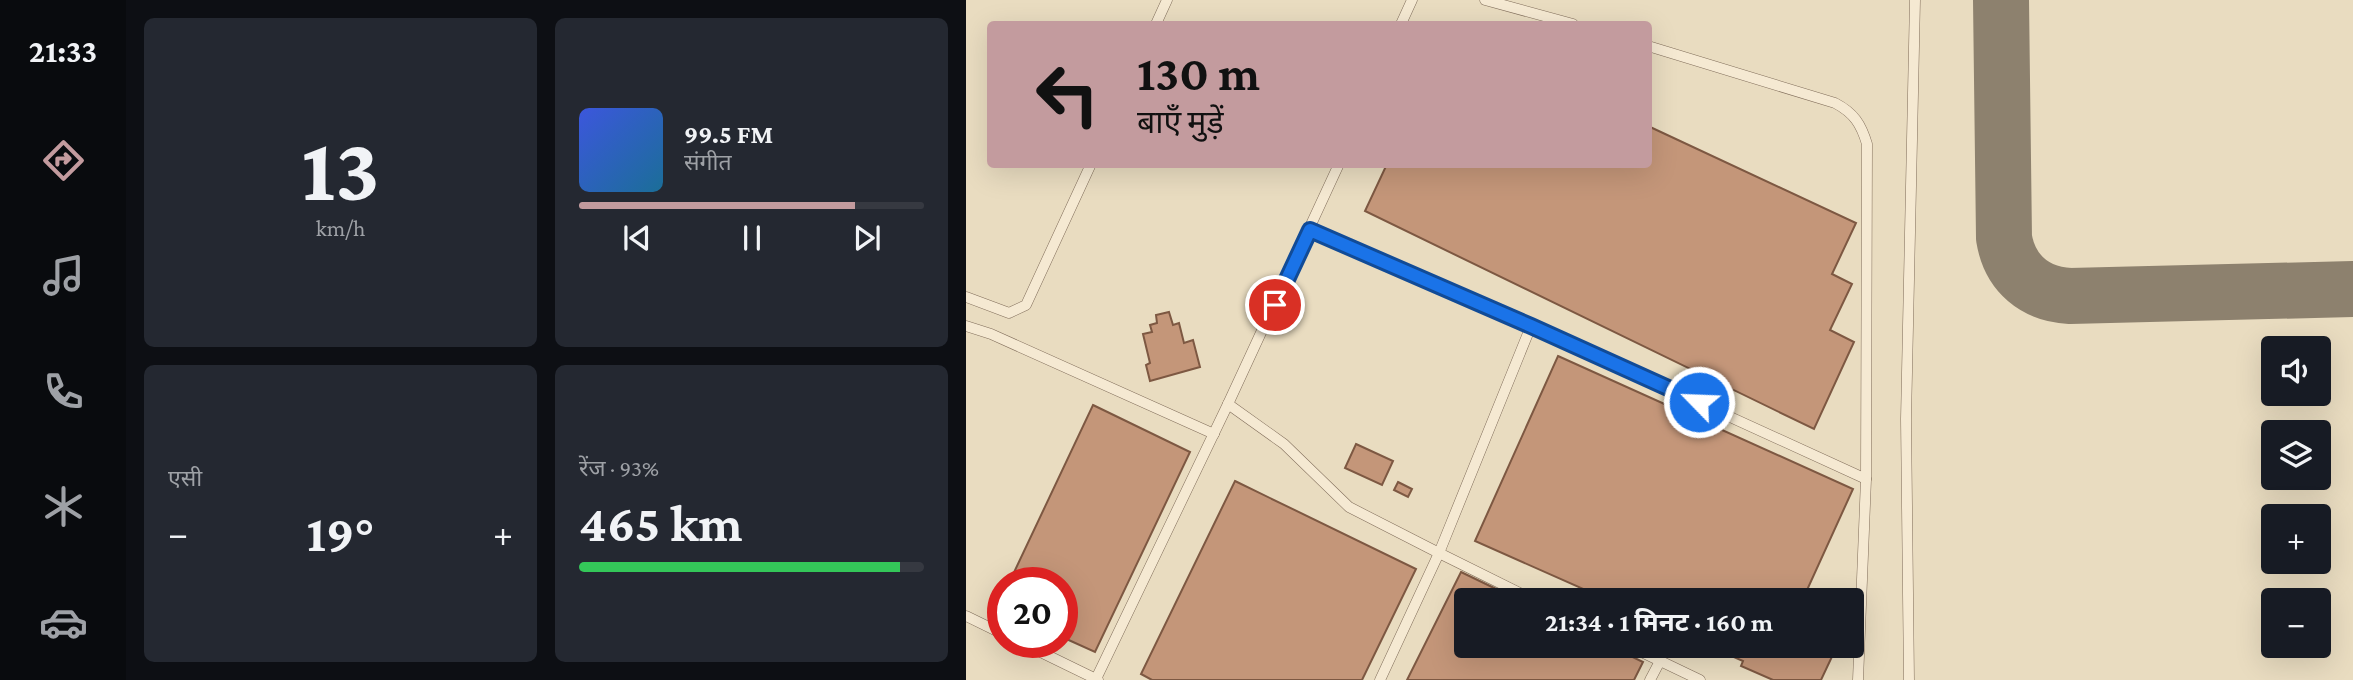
<!DOCTYPE html>
<html lang="hi">
<head>
<meta charset="utf-8">
<style>
	:root { --surface:#171b24; --page:#242831; --text:#f1f3f6; --muted:#9ea1a6; --line:#363941; --accent:#c39b9e }
	body { margin:0; font-family:"Crimson Pro","Noto Sans Devanagari",serif; background:var(--page); color:var(--text); height:100vh; display:flex; flex-direction:column; font-size:26px; white-space:nowrap }
	* { box-sizing:border-box; margin:0 }
	p { font-size:23px; color:var(--muted) }
	.icon { flex:none; width:38px; height:38px; fill:none; stroke:currentColor; stroke-width:2; stroke-linecap:round; stroke-linejoin:round }
	.map { position:relative; flex:1; overflow:hidden }
	.sheet { display:flex; flex-direction:column; gap:18px; padding:18px; background:#0d0f14; width:840px }
	.sheet>* { flex:none }
	.top-card { position:absolute; left:21px; top:21px; width:665px; height:147px; border-radius:7px; box-shadow:0 7px 28px #0002; background:#c39b9e; color:#111; overflow:hidden }
	.fabs { position:absolute; left:1295px; top:336px; display:grid; gap:14px }
	.fabs a { display:grid; place-items:center; width:70px; height:70px; border-radius:7px; background:var(--surface); box-shadow:0 7px 28px #0002; font-size:35px }
	.speed { position:absolute; left:21px; top:567px; display:flex; gap:14px; font-size:35px; font-weight:700; text-align:center }
	.speed>* { display:grid; place-content:center; width:91px; height:91px; border-radius:50%; background:var(--surface); box-shadow:0 7px 28px #0002; line-height:1 }
	.speed .limit { border:10px solid #d22; background:#fff; color:#111 }
	.pin { position:absolute; display:grid; place-items:center; width:60px; height:60px; color:#fff; margin:-30px; border:4px solid #fff; border-radius:50%; box-shadow:0 2px 7px #0007 }
	.me { position:absolute; width:77px; margin:-38px; rotate:294deg; stroke-linejoin:round; filter:drop-shadow(0 0 5px #0008) }
	.turn { display:flex; align-items:center; gap:24px; height:147px; padding:0 35px; font-size:32px }
	.turn .icon { width:91px; height:91px; stroke-width:2.5 }
	.turn b { display:block; font-size:49px; line-height:60px }
	.big { font-size:52px; font-weight:700; line-height:1.1 }
	.sheet .card { flex:1; display:flex; flex-direction:column; justify-content:center; gap:10px; min-width:0; padding:0 24px; border-radius:10px; background:var(--page) }
	.sheet .dial { align-items:center; gap:0 }
	.dial b { font-size:91px; line-height:1 }
	.song { display:flex; align-items:center; gap:21px }
	.cover { width:84px; height:84px; border-radius:10px; background:linear-gradient(135deg,hsl(230 70% 55%),hsl(200 70% 35%)) }
	.played { height:7px; border-radius:4px; background:linear-gradient(90deg,var(--accent) 80%,var(--line) 80%) }
	.keys { display:flex; justify-content:space-around; direction:ltr }
	.heat { display:flex; justify-content:space-between; align-items:center; font-size:38px; direction:ltr }
	.charge { height:10px; border-radius:5px; background:linear-gradient(90deg,#34c759 93%,var(--line) 0) }
	.sheet .tiles { flex:1; display:grid; gap:18px; grid-template-columns:repeat(2,1fr) }
	.trip { position:absolute; left:488px; top:588px; width:410px; height:70px; border-radius:7px; background:var(--surface); box-shadow:0 7px 28px #0002; font-weight:700; line-height:70px; text-align:center }
	main { display:flex; flex:1; min-height:0 }
	.menu { display:flex; flex-direction:column; width:126px; justify-content:space-around; align-items:center; background:#090b0e; color:var(--muted) }
	.menu .icon { width:49px; height:49px }
	.menu .selected { color:var(--accent) }
	.menu b { font-size:32px; color:var(--text) }
	.map>svg:first-child { display:block }
</style>
</head>
<body>
<main>
<nav class="menu">
<b>21:33</b>
<svg class="icon selected" aria-label="directions" viewBox="0 0 24 24"><path d="M12 3l9 9-9 9-9-9zM9 14v-3h6M13 9l2 2-2 2"/></svg>
<svg class="icon" aria-label="music" viewBox="0 0 24 24"><path d="M9 18V5l10-2v13"/><circle cx="6" cy="18" r="3"/><circle cx="16" cy="16" r="3"/></svg>
<svg class="icon" aria-label="phone" viewBox="0 0 24 24"><path d="M5 4h4l2 5-3 2q2 4 5 5l2-3 5 2v4C11 20 4 13 5 4z"/></svg>
<svg class="icon" aria-label="climate" viewBox="0 0 24 24"><path d="M12 3v18M4 7l16 10M4 17L20 7"/></svg>
<svg class="icon" aria-label="car" viewBox="0 0 24 24"><path d="M5 17H2v-5l4-1 3-4h7l3 4 3 1v5h-3M9 17h6M6 11h13"/><circle cx="7" cy="17" r="2"/><circle cx="17" cy="17" r="2"/></svg>
</nav>
<section class="sheet">
<div class="tiles">
<div class="card dial"><b>13</b><p>km/h</p></div>
<div class="card">
<div class="song"><i class="cover"></i><div><b>99.5 FM</b><p>संगीत</p></div></div>
<div class="played"></div>
<div class="keys"><svg class="icon" aria-label="previous" viewBox="0 0 24 24"><path d="M18 5L8 12l10 7zM5 5v14"/></svg><svg class="icon" aria-label="pause" viewBox="0 0 24 24"><path d="M8 5v14M16 5v14"/></svg><svg class="icon" aria-label="next" viewBox="0 0 24 24"><path d="M6 5l10 7-10 7zM19 5v14"/></svg></div>
</div>
<div class="card"><p>एसी</p>
<div class="heat"><a>−</a><b class="big">19°</b><a>+</a></div>
</div>
<div class="card"><p>रेंज · 93%</p><b class="big">465 km</b><div class="charge"></div></div>
</div>
</section>
<div class="map">
<svg width="1387" height="680" viewBox="0 0 1387 680">
	<rect width="100%" height="100%" fill="#e9dcc0"/>
	<g fill="none" stroke-linecap="round" stroke-linejoin="round">
		<path stroke="#8d816e" stroke-width="56" d="M 1035,0 L 1038,238 C 1044,274 1069,294 1104,296 L 1387,289"/>
	</g>
	<g fill="#c49679" stroke="#7d5842" stroke-width="2">
		<polygon points="682,126 890,223 866,274 886,284 864,330 888,342 848,429 399,211 421,164 682,164"/>
		<polygon points="203,312 207,325 213,323 218,343 227,340 234,367 184,381 180,365 184,363 177,334 186,332 184,325 191,323 190,315"/>
		<polygon points="592,356 887,489 841,590 864,600 642,600 509,541"/>
		<polygon points="127,405 224,452 129,652 96,637 96,583 43,583"/>
		<polygon points="390,444 427,461 416,485 379,468"/>
		<polygon points="269,481 450,569 396,680 186,680 175,674"/>
		<polygon points="432,482 446,489 442,497 428,490"/>
		<polygon points="495,572 553,600 500,600 500,646 644,646 677,662 668,680 441,680"/>
		<polygon points="743,646 871,646 855,680 807,680 775,666 777,661"/>
	</g>
	<g fill="none" stroke-linecap="round" stroke-linejoin="round">
		<defs>
			<g id="lane">
				<polyline points="519,0 607,24"/>
				<polyline points="190,24 201,0"/>
				<polyline points="435,24 446,0"/>
				<path d="M 682,46 L 869,103 C 888,113 895,124 901,144 L 900,479 L 892,680"/>
				<polyline points="344,230 565,326 900,479"/>
				<polyline points="0,297 43,313 60,305 125,164"/>
				<polyline points="0,326 25,334 248,434"/>
				<polyline points="262,404 318,444 383,507 473,553 565,326"/>
				<polyline points="0,616 37,634"/>
				<polyline points="54,642 132,680"/>
				<polyline points="663,646 734,680"/>
				<polyline points="130,679 262,404 373,164"/>
				<polyline points="414,680 473,553 568,600"/>
				<polyline points="684,680 694,661"/>
				<polyline points="943,680 940,419 949,0"/>
			</g>
		</defs>
		<use href="#lane" stroke="#806d5a" stroke-width="11"/>
		<use href="#lane" stroke="#f5e9d2" stroke-width="10"/>
	</g>
	<g fill="none" stroke-linecap="round" stroke-linejoin="round">
		<defs>
			<polyline id="route" points="309,305 344,230 565,326 733,402"/>
		</defs>
		<use href="#route" stroke="#114b97" stroke-width="18"/>
		<use href="#route" stroke="#1a73e8" stroke-width="12"/>
	</g>
</svg>
<div class="fabs">
<a><svg class="icon" aria-label="sound" viewBox="0 0 24 24"><path d="M4 9h4l5-4v14l-5-4H4zM17 9q2 3 0 6"/></svg></a>
<a><svg class="icon" aria-label="layers" viewBox="0 0 24 24"><path d="M12 4l9 5-9 5-9-5zM3 14l9 5 9-5"/></svg></a>
<a>+</a>
<a>−</a>
</div>
<div class="speed"><div class="limit">20</div></div>
<div class="pin" style="left:309px;top:305px;background:#d93025"><svg class="icon" aria-label="arrive" viewBox="0 0 24 24"><path d="M6 21V4h12l-3 4 3 4H6"/></svg></div>
<svg class="me" style="left:733px;top:402px" viewBox="-20 -20 40 40"><circle r="17" fill="#1a73e8" stroke="#fff" stroke-width="3"/><path d="M0-11L8 9 0 5-8 9z" fill="#fff"/></svg>
<div class="trip">21:34 · 1 मिनट · 160 m</div>
<div class="top-card">
<div class="turn"><svg class="icon" aria-label="left" viewBox="0 0 24 24"><path d="M17 20v-9H6M10 6l-5 5 5 5"/></svg><div><b>130 m</b>बाएँ मुड़ें</div></div>
</div>
</div>
</main>
</body>
</html>
